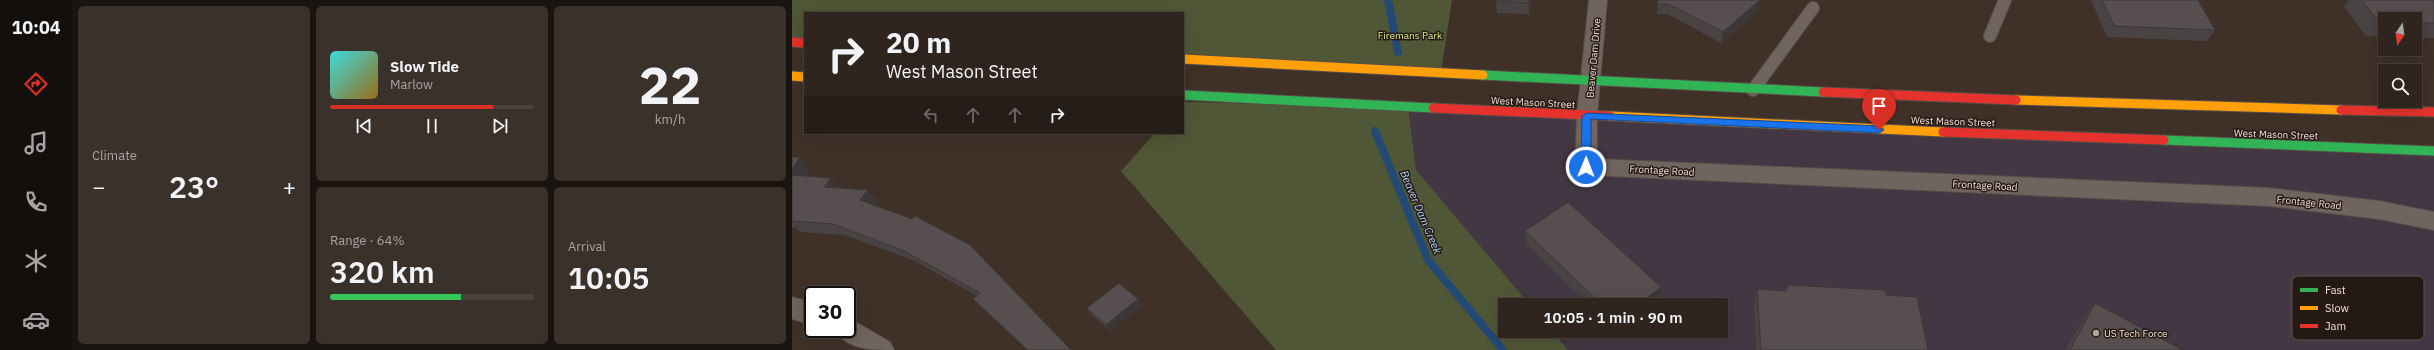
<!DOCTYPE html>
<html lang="en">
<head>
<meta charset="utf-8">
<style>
	:root { --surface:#2f251e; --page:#3b312b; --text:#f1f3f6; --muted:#a7a5a4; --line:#4a423c; --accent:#d93025 }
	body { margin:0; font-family:"IBM Plex Sans",sans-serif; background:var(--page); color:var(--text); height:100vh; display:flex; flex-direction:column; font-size:15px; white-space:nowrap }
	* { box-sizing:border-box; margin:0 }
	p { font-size:13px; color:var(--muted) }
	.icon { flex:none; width:22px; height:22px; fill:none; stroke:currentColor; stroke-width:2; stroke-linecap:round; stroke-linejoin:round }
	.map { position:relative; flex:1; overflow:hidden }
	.sheet { display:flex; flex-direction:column; gap:6px; padding:6px; background:#1a1410; width:720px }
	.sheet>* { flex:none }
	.guide { position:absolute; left:12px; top:12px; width:380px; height:122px; border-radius:0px; box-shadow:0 4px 16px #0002,0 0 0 1px var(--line); background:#2f251e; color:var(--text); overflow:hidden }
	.needle { width:26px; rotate:193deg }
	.buttons { position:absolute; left:1586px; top:12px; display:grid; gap:8px }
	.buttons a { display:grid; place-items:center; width:44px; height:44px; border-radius:0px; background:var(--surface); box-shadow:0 4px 16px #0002,0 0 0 1px var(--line); font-size:20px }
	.speed { position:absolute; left:12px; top:286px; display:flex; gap:8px; font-size:20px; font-weight:700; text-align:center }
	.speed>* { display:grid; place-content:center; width:52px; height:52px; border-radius:50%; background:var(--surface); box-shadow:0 4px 16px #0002,0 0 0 1px var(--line); line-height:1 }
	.speed .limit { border:2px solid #111; border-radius:6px; background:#fff; color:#111 }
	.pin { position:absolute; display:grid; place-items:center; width:34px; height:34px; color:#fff; margin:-41px -17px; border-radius:50% 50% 50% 0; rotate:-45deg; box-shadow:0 0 4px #0007 }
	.pin .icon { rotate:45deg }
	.me { position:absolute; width:44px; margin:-22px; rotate:1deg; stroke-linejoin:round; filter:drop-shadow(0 0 3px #0008) }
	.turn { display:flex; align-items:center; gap:14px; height:84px; padding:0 16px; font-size:18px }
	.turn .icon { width:52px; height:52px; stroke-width:2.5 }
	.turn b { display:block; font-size:28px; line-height:34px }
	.lanes { display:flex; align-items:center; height:38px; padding:0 16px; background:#0003; justify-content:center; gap:20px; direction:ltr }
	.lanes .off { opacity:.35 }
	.big { font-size:30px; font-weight:600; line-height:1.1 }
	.sheet .card { flex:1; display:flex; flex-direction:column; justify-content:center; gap:6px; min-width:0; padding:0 14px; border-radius:6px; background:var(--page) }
	.sheet .dial { align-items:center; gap:0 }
	.dial b { font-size:52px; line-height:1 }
	.song { display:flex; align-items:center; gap:12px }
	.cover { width:48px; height:48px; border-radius:6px; background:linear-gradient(135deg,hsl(180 70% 55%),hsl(40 70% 35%)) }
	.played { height:4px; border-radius:2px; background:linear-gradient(90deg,var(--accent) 80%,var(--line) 80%) }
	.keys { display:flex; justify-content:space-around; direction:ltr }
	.heat { display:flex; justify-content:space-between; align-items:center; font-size:22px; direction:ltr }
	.charge { height:6px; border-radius:3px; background:linear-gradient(90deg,#34c759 64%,var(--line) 0) }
	.sheet .tiles { flex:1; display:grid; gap:6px; grid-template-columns:repeat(3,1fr) }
	.card:first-child { grid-row:span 2 }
	.trip { position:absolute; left:706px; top:298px; width:230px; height:40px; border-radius:0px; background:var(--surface); box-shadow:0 4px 16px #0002,0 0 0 1px var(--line); font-weight:600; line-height:40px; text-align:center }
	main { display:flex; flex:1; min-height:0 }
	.menu { display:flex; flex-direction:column; width:72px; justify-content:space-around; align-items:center; background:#130f0c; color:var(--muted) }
	.menu .icon { width:28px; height:28px }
	.menu .selected { color:var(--accent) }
	.menu b { font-size:18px; color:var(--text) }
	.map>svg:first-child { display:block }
</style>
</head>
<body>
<main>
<nav class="menu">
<b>10:04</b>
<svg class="icon selected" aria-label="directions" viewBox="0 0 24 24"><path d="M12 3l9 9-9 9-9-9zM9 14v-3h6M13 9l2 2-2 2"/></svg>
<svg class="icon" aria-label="music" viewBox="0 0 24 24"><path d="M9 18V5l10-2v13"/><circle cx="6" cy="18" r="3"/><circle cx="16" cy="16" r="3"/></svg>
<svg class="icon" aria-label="phone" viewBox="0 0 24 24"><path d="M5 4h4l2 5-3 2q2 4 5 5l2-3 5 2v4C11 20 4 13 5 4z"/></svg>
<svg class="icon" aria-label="climate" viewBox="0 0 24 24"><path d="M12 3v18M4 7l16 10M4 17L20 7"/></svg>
<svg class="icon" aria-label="car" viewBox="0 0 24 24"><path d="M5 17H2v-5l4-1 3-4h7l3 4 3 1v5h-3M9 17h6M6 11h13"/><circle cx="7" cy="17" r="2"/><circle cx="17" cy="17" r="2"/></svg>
</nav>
<section class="sheet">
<div class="tiles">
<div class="card"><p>Climate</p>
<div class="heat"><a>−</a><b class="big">23°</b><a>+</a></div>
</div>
<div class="card">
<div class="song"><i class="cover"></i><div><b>Slow Tide</b><p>Marlow</p></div></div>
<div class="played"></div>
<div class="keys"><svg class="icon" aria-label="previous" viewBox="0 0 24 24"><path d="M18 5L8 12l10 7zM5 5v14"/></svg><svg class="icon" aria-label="pause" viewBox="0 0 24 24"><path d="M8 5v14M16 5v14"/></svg><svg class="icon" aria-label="next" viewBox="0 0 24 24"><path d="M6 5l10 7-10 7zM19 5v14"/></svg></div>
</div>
<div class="card dial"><b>22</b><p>km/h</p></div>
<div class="card"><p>Range · 64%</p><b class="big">320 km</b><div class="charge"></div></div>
<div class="card"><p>Arrival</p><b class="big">10:05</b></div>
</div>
</section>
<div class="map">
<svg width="1642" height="350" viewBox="0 0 1642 350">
	<rect width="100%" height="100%" fill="#3f3128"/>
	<polygon fill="#423743" points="616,107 1642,151 1642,350 776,350 760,331 929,331 929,305 738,305 623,170"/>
	<g fill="#505736">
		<polygon points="0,0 660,0 649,72 391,59 391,13 13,13 13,43 0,42"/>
		<polygon points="391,102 616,107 624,170 738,305 713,305 713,331 760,331 776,350 484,350 329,171 363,133 391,133"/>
	</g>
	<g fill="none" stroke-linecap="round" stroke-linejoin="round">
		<g stroke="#234a75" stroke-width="8">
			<polyline points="596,0 606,52"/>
			<polyline points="583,131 636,260 711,350"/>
		</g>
		<defs>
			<g id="lane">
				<polyline points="1198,36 1213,0"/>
				<polyline points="961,90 1021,8"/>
			</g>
			<g id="street">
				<polygon points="797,0 815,0 805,116 805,159 1477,188 1587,201 1642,212 1642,230 1587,219 1477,206 794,175 786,173 783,167 785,116"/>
				<polygon points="0,297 21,303 21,325 0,319"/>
				<path d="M 55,317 L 98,342 L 102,350 C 80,350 54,350 43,329 L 55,329 Z"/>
			</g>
			<g id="fast">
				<polyline points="691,75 1031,92"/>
				<polyline points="391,95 641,108"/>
				<polyline points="1372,140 1642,151"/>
			</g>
			<g id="slow">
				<polyline points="391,59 691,75"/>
				<polyline points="0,76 13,77"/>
				<polyline points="1224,100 1549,110"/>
				<polyline points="818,116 1151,132"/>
			</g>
			<g id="jam">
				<polyline points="0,42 13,43"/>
				<polyline points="1031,92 1224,100"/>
				<polyline points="641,108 818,116"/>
				<polyline points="1549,110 1642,112"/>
				<polyline points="1151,132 1372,140"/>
			</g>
		</defs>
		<use href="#lane" stroke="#594d46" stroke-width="14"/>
		<use href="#street" stroke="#594d46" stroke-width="2"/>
		<use href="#fast" stroke="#594d46" stroke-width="11"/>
		<use href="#slow" stroke="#594d46" stroke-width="11"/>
		<use href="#jam" stroke="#594d46" stroke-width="11"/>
		<use href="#lane" stroke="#70645e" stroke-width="12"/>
		<use href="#street" fill="#70645e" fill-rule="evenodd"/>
		<use href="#fast" stroke="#30b455" stroke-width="9"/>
		<use href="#slow" stroke="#ff9f0a" stroke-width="9"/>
		<use href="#jam" stroke="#e5322d" stroke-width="9"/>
	</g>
	<g fill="#4a4344">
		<polygon points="704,0 740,0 737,14 705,13"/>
		<polygon points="866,0 967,10 929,43 876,14 865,14"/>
		<polygon points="1299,0 1406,0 1423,30 1415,41 1315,37"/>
		<polygon points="1557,0 1642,0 1642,38 1623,38 1623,19 1593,19 1593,36 1574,36 1552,6"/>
		<polygon points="0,157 8,157 19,168 14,176 87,201 83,206 279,350 235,350 181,299 185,296 123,261 53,235 8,232 4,228 0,228"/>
		<polygon points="733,231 869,287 868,300 862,305 796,305 735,245"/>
		<polygon points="995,285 1094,295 1136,350 964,350 962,304 965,289 993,291"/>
		<polygon points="346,299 351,305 318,331 299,314 295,308"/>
		<polygon points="1303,303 1391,350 1274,350 1293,316"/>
	</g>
	<g fill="#3c3737">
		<polygon points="737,0 740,0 737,14 736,3"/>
		<polygon points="968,0 967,10 929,43 931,32"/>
		<polygon points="8,157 19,168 9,186 0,178 0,170"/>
		<polygon points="39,178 51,188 32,187"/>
		<polygon points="76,190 87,201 79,211 68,200"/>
		<polygon points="869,287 868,300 862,305 846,305"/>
		<polygon points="346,299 351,305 318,331 314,325"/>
	</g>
	<g fill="#564e4f" stroke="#3c3737">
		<polygon points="704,0 737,0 736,3 703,1"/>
		<polygon points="866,0 968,0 931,32 877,4 865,4"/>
		<polygon points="1310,0 1406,0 1423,30 1322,26"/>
		<polygon points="1570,0 1642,0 1642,23 1623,23 1623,19 1593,19 1593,21 1586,21"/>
		<polygon points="0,157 8,157 0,170"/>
		<polygon points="0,175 39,178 32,187 76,190 68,200 120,219 123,216 178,245 279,350 236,350 181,299 188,293 112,251 41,224 0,221"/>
		<polygon points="776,202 869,287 846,305 810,305 733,231"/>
		<polygon points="327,283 346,299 314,325 295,308"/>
		<polygon points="995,285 1093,290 1094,295 1125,297 1136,350 969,350 965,289 995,291"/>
		<polygon points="1303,303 1391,350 1278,350"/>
	</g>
	<polygon fill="#1a73e8" stroke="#114b97" points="795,113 1087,126 1092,130 1087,133 799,119 799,167 794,171 789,167 790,116"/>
	<circle fill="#b3a39a" stroke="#251913" stroke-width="1.5" cx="1304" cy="333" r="4"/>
	<g text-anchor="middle" stroke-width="3" stroke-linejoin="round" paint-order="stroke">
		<g font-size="10" fill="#d6ef8f" stroke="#251913">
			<text x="618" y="39">Firemans Park</text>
		</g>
		<g font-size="10" fill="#f2e0d7" stroke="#251913">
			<text transform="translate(801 58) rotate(-85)" y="4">Beaver Dam Drive</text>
			<text transform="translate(741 102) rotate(3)" y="4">West Mason Street</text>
			<text transform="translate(1161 121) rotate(2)" y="4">West Mason Street</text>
			<text transform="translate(1484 134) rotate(2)" y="4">West Mason Street</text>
			<text transform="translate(870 170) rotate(3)" y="4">Frontage Road</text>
			<text transform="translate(1193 185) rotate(3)" y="4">Frontage Road</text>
			<text transform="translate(1517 202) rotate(6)" y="4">Frontage Road</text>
		</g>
		<g font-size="10" fill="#f2e0d7" stroke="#251913" text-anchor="start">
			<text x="1312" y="337">US Tech Force</text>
		</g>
		<g font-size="11" font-style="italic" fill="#abd1fe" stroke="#251913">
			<text transform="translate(629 212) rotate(67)" y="4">Beaver Dam Creek</text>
		</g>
	</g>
	<rect x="1500" y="276" width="132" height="64" rx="6" fill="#251913" stroke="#62554e" stroke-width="1"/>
	<rect x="1508" y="288" width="18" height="4" fill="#30b455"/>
	<rect x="1508" y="306" width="18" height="4" fill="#ff9f0a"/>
	<rect x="1508" y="324" width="18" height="4" fill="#e5322d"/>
	<g font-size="11" fill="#f2e0d7">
		<text x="1533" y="294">Fast</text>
		<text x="1533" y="312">Slow</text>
		<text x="1533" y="330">Jam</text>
	</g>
</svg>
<div class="buttons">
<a><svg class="needle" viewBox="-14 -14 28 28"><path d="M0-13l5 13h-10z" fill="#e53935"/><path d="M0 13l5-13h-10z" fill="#a7a5a4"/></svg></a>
<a><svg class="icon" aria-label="search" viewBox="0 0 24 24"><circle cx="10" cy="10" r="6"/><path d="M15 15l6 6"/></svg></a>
</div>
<div class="speed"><div class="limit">30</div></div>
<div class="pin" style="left:1087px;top:130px;background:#d93025"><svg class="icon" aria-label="arrive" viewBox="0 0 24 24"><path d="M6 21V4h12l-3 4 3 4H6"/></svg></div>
<svg class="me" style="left:794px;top:167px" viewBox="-20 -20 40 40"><circle r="17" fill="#1a73e8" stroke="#fff" stroke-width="3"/><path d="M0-11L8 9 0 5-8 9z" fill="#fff"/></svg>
<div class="trip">10:05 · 1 min · 90 m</div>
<div class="guide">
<div class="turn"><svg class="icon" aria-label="right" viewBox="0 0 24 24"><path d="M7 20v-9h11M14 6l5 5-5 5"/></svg><div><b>20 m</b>West Mason Street</div></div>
<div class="lanes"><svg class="icon off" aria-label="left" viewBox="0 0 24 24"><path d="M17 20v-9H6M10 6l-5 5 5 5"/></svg><svg class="icon off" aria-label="ahead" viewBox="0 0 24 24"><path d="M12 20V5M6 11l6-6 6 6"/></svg><svg class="icon off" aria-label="ahead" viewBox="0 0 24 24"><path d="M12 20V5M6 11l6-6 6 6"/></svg><svg class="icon" aria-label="right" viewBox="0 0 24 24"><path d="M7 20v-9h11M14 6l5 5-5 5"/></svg></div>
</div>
</div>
</main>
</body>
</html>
